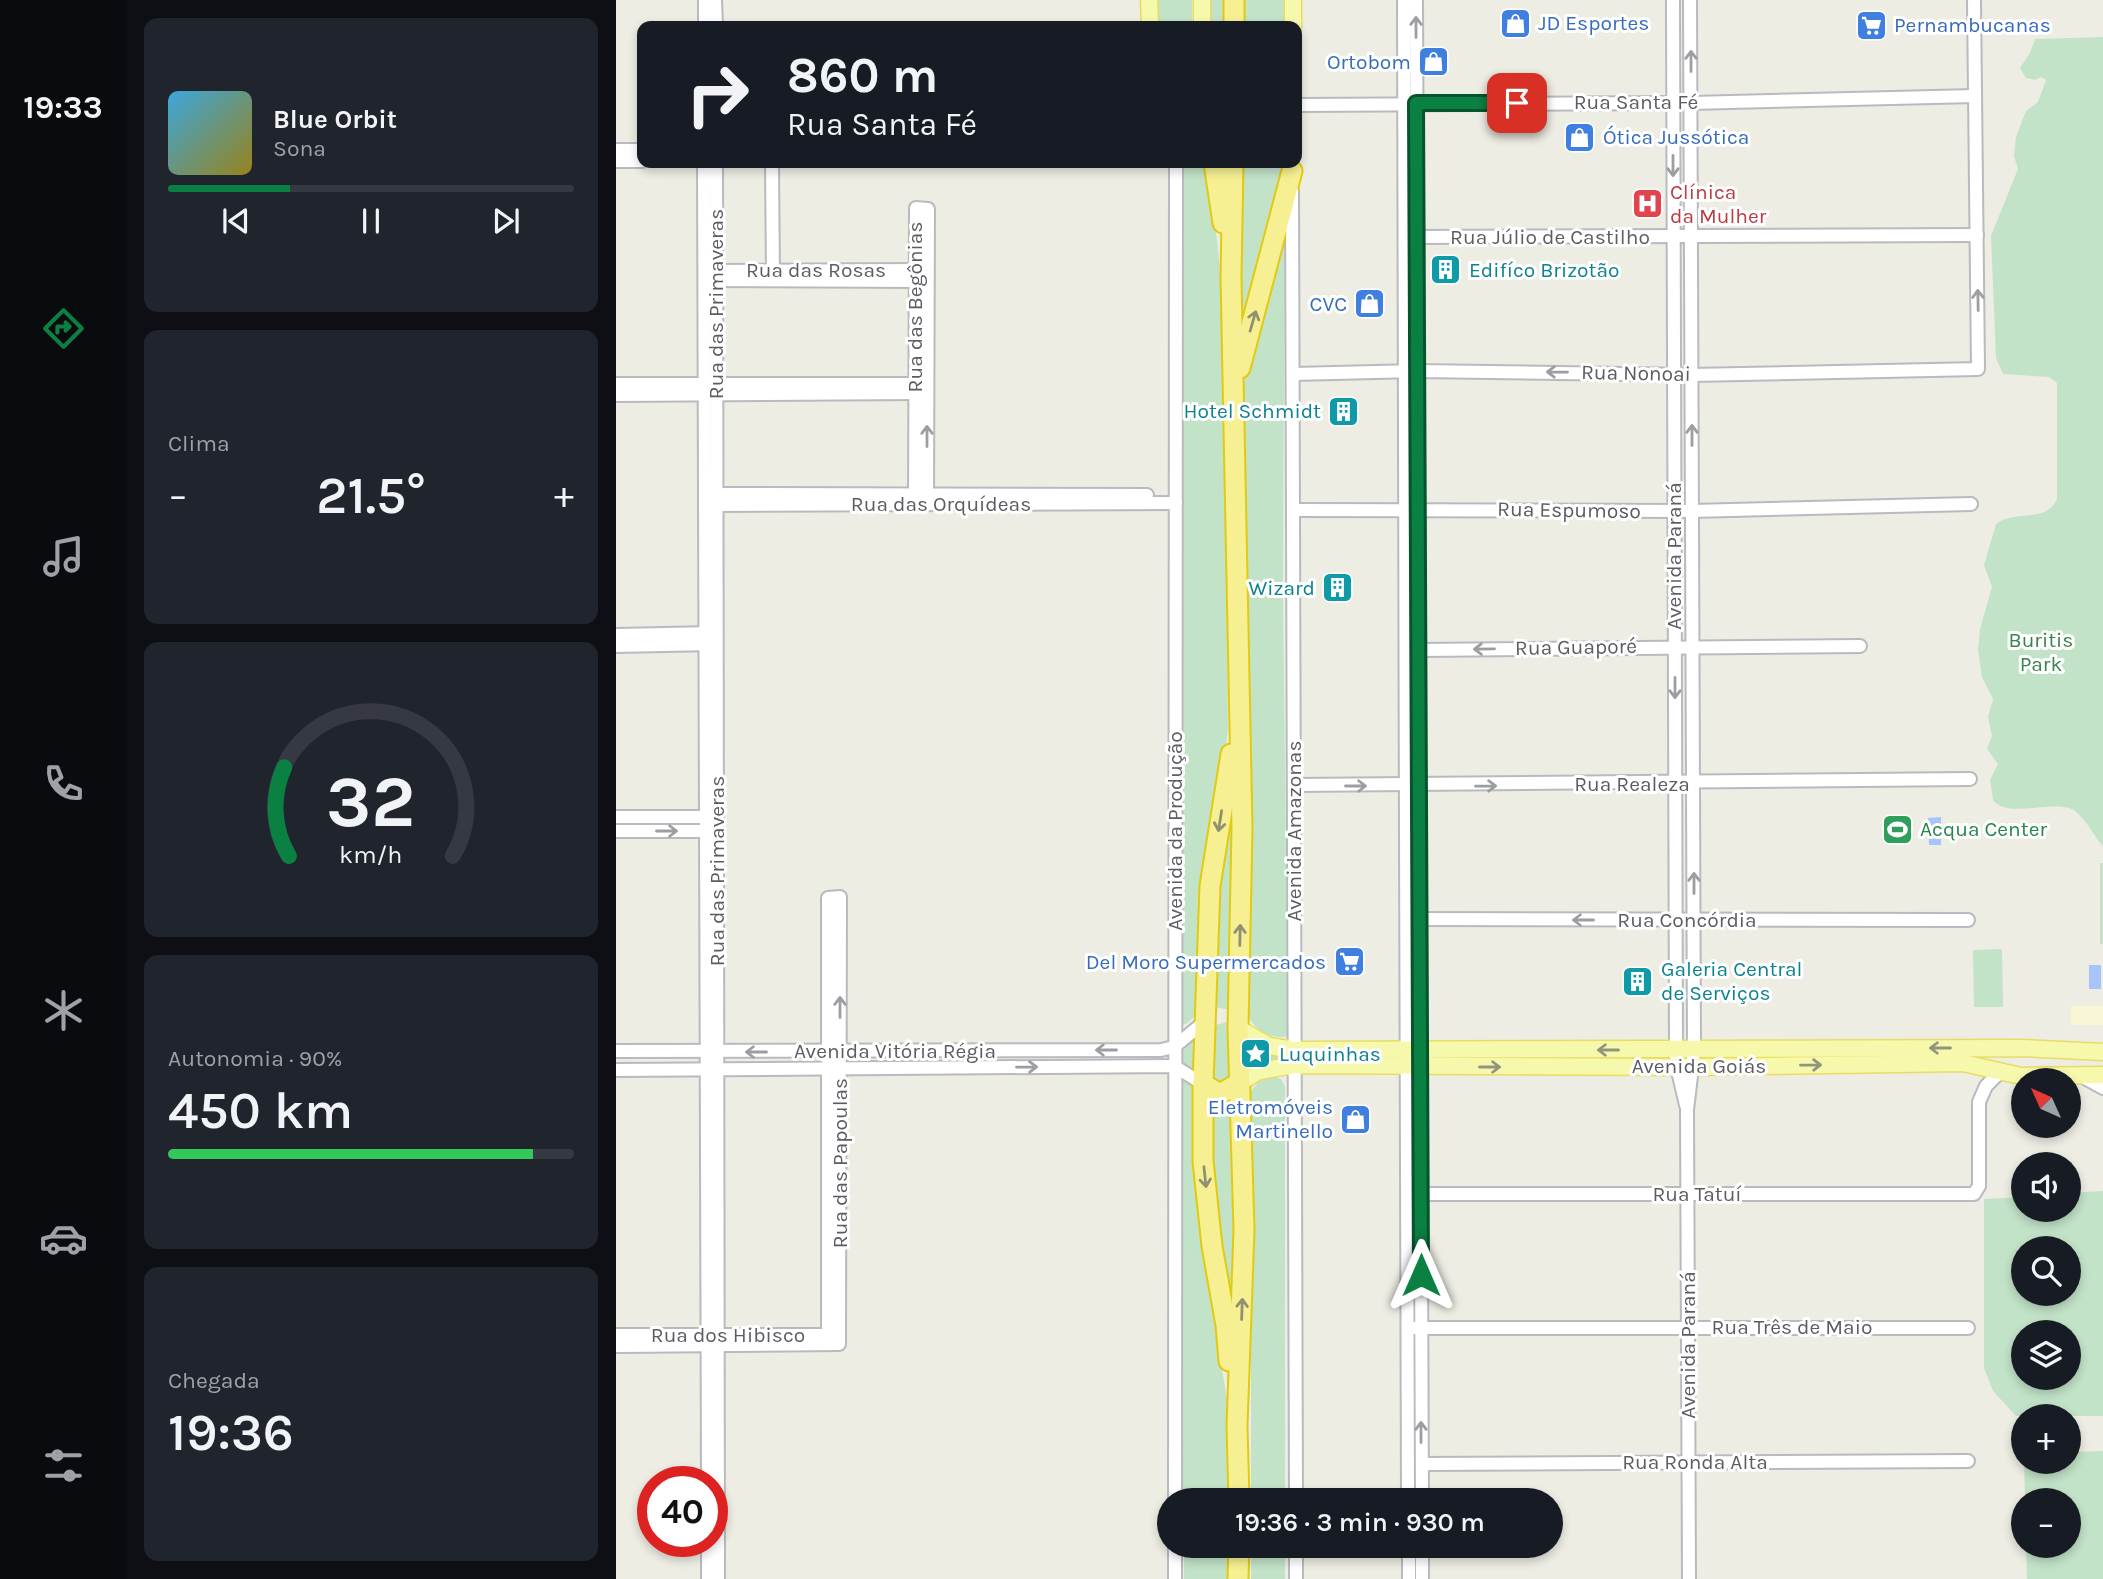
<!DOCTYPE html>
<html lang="pt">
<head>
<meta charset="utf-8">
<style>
	:root { --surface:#171b24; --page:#20242c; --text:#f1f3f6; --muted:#9ea1a6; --line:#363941; --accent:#0b8043 }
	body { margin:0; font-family:Karla,sans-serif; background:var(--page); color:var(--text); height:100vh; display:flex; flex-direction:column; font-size:26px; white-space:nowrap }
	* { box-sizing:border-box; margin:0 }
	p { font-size:23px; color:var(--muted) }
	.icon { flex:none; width:38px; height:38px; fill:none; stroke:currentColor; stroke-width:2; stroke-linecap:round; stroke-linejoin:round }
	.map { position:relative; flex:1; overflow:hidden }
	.sheet { display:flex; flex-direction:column; gap:18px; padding:18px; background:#0d0f14; width:490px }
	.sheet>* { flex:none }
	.banner { position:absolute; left:21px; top:21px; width:665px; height:147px; border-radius:14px; box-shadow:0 4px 10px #0003; background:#171b24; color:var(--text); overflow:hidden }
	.needle { width:46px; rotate:315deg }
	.buttons { position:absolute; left:1395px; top:1068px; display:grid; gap:14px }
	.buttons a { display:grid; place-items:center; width:70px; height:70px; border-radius:50%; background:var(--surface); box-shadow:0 4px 10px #0003; font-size:35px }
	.speed { position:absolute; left:21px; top:1466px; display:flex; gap:14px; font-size:35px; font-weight:700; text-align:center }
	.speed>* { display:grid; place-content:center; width:91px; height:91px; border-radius:50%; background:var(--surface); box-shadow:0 4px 10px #0003; line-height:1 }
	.speed .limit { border:10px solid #d22; background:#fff; color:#111 }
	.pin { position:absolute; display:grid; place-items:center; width:60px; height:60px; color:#fff; margin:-30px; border-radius:14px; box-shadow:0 4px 10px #0006 }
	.me { position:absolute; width:77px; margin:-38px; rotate:0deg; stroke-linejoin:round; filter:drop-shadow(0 0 5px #0008) }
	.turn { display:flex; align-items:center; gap:24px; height:147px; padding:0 35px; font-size:32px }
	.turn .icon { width:91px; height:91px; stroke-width:2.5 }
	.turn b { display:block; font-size:49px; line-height:60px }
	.big { font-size:52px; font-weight:600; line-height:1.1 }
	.sheet .card { flex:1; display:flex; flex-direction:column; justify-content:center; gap:10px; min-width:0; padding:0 24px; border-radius:14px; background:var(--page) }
	.sheet .dial { align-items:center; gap:0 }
	.dial svg { height:182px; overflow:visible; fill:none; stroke:var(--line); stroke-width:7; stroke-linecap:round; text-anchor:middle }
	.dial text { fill:var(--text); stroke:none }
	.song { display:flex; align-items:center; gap:21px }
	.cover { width:84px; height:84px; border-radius:10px; background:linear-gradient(135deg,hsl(200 70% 55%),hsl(50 70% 35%)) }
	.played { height:7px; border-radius:4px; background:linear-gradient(90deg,var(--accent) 30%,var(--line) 30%) }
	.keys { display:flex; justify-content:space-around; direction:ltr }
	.heat { display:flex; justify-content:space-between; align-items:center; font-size:38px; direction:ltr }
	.charge { height:10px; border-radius:5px; background:linear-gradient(90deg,#34c759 90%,var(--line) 0) }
	.trip { position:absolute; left:541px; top:1488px; width:406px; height:70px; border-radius:35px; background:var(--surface); box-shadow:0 4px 10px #0003; font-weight:600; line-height:70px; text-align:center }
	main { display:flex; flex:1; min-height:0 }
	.tab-bar { display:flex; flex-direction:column; width:126px; justify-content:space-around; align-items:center; background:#090b0e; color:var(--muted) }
	.tab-bar .icon { width:49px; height:49px }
	.tab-bar .selected { color:var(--accent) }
	.tab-bar b { font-size:32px; color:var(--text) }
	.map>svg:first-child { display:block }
</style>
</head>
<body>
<main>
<nav class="tab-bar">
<b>19:33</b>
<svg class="icon selected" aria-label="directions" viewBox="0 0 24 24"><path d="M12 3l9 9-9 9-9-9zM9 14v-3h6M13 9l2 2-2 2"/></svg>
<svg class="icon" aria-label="music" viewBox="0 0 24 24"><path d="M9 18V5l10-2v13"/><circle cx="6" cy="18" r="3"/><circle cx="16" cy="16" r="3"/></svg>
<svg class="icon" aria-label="phone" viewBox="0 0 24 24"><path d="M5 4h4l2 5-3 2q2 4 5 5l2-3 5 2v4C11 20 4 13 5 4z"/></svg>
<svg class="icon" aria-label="climate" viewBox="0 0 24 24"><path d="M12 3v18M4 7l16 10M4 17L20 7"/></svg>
<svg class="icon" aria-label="car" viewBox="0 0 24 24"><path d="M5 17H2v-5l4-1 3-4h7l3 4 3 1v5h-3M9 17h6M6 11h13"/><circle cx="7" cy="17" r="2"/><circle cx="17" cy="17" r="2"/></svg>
<svg class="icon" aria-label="filters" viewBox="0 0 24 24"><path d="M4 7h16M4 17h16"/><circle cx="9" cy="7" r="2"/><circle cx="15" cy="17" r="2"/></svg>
</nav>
<section class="sheet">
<div class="card">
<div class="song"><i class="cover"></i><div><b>Blue Orbit</b><p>Sona</p></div></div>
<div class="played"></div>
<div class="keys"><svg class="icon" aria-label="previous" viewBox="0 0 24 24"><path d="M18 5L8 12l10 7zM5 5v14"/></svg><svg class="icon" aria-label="pause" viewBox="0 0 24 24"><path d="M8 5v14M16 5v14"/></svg><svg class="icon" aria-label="next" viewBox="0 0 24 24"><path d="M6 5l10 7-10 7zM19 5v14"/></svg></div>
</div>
<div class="card"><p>Clima</p>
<div class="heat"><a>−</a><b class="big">21.5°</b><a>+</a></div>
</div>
<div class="card dial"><svg viewBox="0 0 100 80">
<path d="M14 69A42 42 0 1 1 86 69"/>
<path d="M14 69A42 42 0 0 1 12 30" stroke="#0b8043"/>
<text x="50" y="56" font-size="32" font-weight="700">32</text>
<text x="50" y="72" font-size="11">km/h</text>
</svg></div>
<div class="card"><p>Autonomia · 90%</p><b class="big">450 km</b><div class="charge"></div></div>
<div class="card"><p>Chegada</p><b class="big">19:36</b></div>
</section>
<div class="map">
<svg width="1487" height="1579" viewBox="0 0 1487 1579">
	<rect width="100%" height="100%" fill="#edede4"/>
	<g fill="#c2e3c8" fill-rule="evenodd">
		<polygon points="541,0 576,0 576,26 542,26"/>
		<polygon points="593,0 607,0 608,26 593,26"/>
		<rect x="626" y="0" width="45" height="26"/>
		<path d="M 1487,37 L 1487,847 C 1478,836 1470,819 1459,811 C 1440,798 1393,820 1377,800 L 1374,780 L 1382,764 L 1371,749 L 1376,736 L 1372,717 L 1377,699 L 1366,677 L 1362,650 L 1364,629 L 1376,587 L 1368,565 L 1380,524 C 1399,509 1430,524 1441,499 L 1441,383 L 1433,377 L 1387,374 L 1380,358 L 1375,236 L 1402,169 L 1398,156 L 1400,137 L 1410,111 L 1422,102 L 1430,80 L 1425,77 L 1419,80 L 1410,78 L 1404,68 L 1414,53 L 1419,39 Z"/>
		<polygon points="564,163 590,163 602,248 609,340 612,728 582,1013 570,1024 566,1024"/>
		<path d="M 625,163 L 669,163 L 667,592 L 672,1036 C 656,1040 637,1030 632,1014 L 633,799 L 625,508 Z"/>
		<polygon points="617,765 615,1010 598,1007 595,944"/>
		<rect x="1484" y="863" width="3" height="81"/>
		<polygon points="1386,949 1387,1007 1358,1007 1357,950"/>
		<polygon points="612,1022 617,1028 620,1081 598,1086 596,1026"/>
		<polygon points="583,1033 583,1078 569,1068 565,1053"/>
		<polygon points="632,1042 672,1052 672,1059 648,1060 632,1069"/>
		<polygon points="655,1075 665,1079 669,1086 669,1500 635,1500 635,1091 644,1080"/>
		<polygon points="562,1078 568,1078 582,1088 587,1254 611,1399 612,1500 567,1500"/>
		<polygon points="617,1093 617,1237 622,1347 606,1286 592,1094"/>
		<path d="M 1487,1191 L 1487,1416 L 1400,1416 L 1377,1391 L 1368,1368 L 1368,1199 L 1407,1197 L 1407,1209 L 1452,1209 L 1453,1193 ZM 1407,1248 L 1452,1248 L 1452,1293 L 1407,1293 ZM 1407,1332 L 1452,1332 L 1452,1377 L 1407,1377 Z"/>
		<polygon points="1487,1451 1487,1579 1411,1579 1410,1545 1452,1545 1452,1500 1409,1500 1408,1461 1452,1461 1453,1452"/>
		<rect x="568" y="1545" width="45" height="34"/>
		<rect x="635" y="1545" width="34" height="34"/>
	</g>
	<rect fill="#f8f6d4" x="1455" y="1006" width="32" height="19"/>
	<g fill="#a8c5f9">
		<polygon points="1325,817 1325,845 1313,845 1312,818"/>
		<rect x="1473" y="965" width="12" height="24"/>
	</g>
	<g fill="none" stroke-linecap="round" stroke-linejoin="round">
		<defs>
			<g id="minor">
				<polyline points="99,0 100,26"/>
				<path d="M 788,0 C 791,500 788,1000 792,1500"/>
				<polyline points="800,0 806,1500"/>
				<polyline points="1057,0 1060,1049 1061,1067 1070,1105"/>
				<polyline points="89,26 89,0"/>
				<polyline points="681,105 1075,103 1359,96"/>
				<polyline points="0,150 26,150"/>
				<polyline points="0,161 26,161"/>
				<polyline points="88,163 92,1482"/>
				<polyline points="100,163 102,1579"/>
				<polyline points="156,163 157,276"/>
				<polyline points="676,191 680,1500"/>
				<polyline points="800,237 1361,235"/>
				<polyline points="95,271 307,270"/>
				<polyline points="93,280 306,281"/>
				<polyline points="677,374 801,371 1076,375 1362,369 1358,0"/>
				<polyline points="0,384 304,384"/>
				<polyline points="0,395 304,393"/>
				<polyline points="94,494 531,495"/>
				<polyline points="299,504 300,208 312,209 311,504"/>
				<polyline points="95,505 560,503"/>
				<polyline points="677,510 1076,511 1355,504"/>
				<polyline points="0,635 97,633"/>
				<polyline points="0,646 98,644"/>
				<polyline points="803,650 1244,646"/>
				<polyline points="678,785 1354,779"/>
				<polyline points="0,817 97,817"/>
				<polyline points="0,831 98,831"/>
				<polyline points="796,919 1352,920"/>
				<polyline points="0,1051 545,1050 558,1047 587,1023"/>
				<polyline points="0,1070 558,1066 587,1084"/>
				<polyline points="1467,1077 1487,1088"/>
				<polyline points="804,1194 1358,1194 1363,1186 1363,1102 1370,1086 1385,1071"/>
				<polyline points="798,1328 1352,1328"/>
				<polyline points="0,1335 220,1335"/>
				<polyline points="0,1346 223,1344 224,897 212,898 212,1344"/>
				<polyline points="806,1464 1352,1461"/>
				<polyline points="559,1500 560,163"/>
				<polyline points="92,1542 92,1579"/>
				<polyline points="559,1545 559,1579"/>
				<polyline points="680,1545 680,1579"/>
				<polyline points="793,1545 793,1579"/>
				<polyline points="806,1545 806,1579"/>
				<polyline points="1073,1579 1071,1110 1078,1050 1074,0"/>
			</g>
			<g id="major">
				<polyline points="533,0 534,26"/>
				<polyline points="586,26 586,0"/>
				<polyline points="677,26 677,0"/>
				<polyline points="622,1028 653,1046 678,1050 1406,1048 1487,1052"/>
				<polyline points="623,1083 643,1071 678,1065 1078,1067 1347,1063 1405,1076 1487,1075"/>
			</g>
			<g id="highway">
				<polyline points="618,26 618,0"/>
				<polyline points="598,163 607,223"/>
				<polyline points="617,163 615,276 626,829 622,1028 628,1230 621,1426 623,1500"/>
				<polyline points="624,368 676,171"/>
				<polyline points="587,1084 604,1094 623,1083"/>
				<polyline points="613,1361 610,1325 596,1246 587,1161 587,1084 594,886 615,754"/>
				<polyline points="622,1579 623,1545"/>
			</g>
		</defs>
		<use href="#minor" stroke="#b9babf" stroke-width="16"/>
		<use href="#major" stroke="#e8dd62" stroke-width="19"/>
		<use href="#highway" stroke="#e2ca0f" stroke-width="23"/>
		<use href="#minor" stroke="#fff" stroke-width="12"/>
		<use href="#major" stroke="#f6f9ac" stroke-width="16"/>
		<use href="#highway" stroke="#f6f092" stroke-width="19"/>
	</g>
	<defs><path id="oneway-shaft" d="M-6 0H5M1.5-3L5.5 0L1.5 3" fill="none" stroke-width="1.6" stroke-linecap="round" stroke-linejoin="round" transform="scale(1.75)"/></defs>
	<g stroke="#9d9ea1">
		<use href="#oneway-shaft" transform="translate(800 27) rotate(-90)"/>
		<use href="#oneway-shaft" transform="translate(1075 61) rotate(-90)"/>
		<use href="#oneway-shaft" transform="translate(1057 166) rotate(90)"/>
		<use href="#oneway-shaft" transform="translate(1362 300) rotate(-91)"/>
		<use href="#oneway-shaft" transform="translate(941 372) rotate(-179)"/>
		<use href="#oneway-shaft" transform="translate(1076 435) rotate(-90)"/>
		<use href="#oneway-shaft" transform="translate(311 436) rotate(-90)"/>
		<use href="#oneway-shaft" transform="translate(868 649) rotate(179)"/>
		<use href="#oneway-shaft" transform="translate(1059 688) rotate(90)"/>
		<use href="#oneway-shaft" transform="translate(740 786)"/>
		<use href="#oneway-shaft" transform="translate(870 786) rotate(-1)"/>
		<use href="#oneway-shaft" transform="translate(51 831)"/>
		<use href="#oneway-shaft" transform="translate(1078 883) rotate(-90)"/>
		<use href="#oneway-shaft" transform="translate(967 920) rotate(-180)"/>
		<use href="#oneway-shaft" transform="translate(224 1007) rotate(-90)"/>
		<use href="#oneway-shaft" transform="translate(490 1050) rotate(180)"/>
		<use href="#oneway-shaft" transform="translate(140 1052) rotate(180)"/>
		<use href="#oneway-shaft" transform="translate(411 1067) rotate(-1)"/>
		<use href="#oneway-shaft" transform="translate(805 1432) rotate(-90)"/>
	</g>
	<g stroke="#929073">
		<use href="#oneway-shaft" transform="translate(637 321) rotate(-74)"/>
		<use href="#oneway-shaft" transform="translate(604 821) rotate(99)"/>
		<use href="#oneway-shaft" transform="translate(624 935) rotate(-89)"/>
		<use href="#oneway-shaft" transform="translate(589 1177) rotate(84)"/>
		<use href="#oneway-shaft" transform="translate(626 1309) rotate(-88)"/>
	</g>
	<g stroke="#92947d">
		<use href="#oneway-shaft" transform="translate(1324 1048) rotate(180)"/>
		<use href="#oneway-shaft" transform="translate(992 1050) rotate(180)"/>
		<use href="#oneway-shaft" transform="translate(1195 1065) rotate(-1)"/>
		<use href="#oneway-shaft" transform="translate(874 1067)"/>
	</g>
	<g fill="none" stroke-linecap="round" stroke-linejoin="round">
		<defs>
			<polyline id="route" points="805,1275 800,103 901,103"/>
		</defs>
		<use href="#route" stroke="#07532c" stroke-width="18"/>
		<use href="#route" stroke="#0b8043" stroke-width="12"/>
	</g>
	<defs>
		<symbol id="shop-square" viewBox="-11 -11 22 22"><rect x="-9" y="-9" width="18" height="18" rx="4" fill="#3f7fe0" stroke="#fff"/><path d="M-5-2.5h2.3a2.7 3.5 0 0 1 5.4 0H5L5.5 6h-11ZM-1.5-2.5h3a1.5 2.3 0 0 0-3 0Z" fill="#fff"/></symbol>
		<symbol id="supermarket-square" viewBox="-11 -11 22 22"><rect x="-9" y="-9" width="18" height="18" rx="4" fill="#3f7fe0" stroke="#fff"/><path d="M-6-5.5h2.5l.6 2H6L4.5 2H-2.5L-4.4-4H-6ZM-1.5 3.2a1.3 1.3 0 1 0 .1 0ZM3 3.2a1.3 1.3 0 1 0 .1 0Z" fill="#fff"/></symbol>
		<symbol id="hospital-square" viewBox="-11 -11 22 22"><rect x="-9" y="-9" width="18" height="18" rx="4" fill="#e0444e" stroke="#fff"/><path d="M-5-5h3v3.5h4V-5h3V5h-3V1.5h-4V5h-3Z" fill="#fff"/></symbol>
		<symbol id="building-square" viewBox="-11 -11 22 22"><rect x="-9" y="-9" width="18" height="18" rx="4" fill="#0f9aa8" stroke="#fff"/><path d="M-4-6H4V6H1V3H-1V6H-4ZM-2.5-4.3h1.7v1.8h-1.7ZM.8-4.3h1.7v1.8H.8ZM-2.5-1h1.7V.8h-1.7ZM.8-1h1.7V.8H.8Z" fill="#fff"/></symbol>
		<symbol id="stadium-square" viewBox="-11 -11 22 22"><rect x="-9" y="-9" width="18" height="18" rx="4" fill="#2e9e5b" stroke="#fff"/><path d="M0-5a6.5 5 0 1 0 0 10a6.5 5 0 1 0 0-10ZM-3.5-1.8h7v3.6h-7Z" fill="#fff"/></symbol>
		<symbol id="sight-square" viewBox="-11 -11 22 22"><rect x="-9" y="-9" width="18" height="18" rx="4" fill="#0f9aa8" stroke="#fff"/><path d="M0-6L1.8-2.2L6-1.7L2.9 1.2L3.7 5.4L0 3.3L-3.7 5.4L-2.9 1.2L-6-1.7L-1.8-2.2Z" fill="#fff"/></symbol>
	</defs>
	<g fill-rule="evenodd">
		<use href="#shop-square" x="882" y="6" width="35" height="35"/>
		<use href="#supermarket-square" x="1238" y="8" width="35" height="35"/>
		<use href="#shop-square" x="800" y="44" width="35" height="35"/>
		<use href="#shop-square" x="946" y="120" width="35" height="35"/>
		<use href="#hospital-square" x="1014" y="186" width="35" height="35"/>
		<use href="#building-square" x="812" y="252" width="35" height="35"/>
		<use href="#shop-square" x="736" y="286" width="35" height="35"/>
		<use href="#building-square" x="710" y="394" width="35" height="35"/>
		<use href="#building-square" x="704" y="570" width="35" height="35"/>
		<use href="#stadium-square" x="1264" y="812" width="35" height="35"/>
		<use href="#supermarket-square" x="716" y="944" width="35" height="35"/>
		<use href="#building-square" x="1004" y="964" width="35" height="35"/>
		<use href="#sight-square" x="622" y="1036" width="35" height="35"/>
		<use href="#shop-square" x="722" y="1102" width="35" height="35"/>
	</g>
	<g text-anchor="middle" stroke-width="6" stroke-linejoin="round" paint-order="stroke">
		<g font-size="21" fill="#366cbe" stroke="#fff" text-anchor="end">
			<text x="922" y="30" text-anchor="start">JD Esportes</text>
			<text x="1278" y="32" text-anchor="start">Pernambucanas</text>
			<text x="795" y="69">Ortobom</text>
			<text x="987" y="144" text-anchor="start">Ótica Jussótica</text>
			<text x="731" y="311">CVC</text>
			<text x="710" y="969">Del Moro Supermercados</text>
			<text x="717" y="1114">Eletromóveis<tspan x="717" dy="24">Martinello</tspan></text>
		</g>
		<g font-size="21" fill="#5c5d63" stroke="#fff">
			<text x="1020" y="109">Rua Santa Fé</text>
			<text x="934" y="244">Rua Júlio de Castilho</text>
			<text x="200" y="277">Rua das Rosas</text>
			<text transform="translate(100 304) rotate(-90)" y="7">Rua das Primaveras</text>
			<text transform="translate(299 307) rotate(-90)" y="7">Rua das Begônias</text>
			<text transform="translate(1020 373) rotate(1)" y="7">Rua Nonoai</text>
			<text x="325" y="511">Rua das Orquídeas</text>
			<text transform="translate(953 510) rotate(1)" y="7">Rua Espumoso</text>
			<text transform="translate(1058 556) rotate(-90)" y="7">Avenida Paraná</text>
			<text transform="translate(960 647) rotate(-1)" y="7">Rua Guaporé</text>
			<text x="1016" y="791">Rua Realeza</text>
			<text transform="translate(559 831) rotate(-90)" y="7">Avenida da Produção</text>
			<text transform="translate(678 831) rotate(-90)" y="7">Avenida Amazonas</text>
			<text transform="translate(101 871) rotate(-90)" y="7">Rua das Primaveras</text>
			<text x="1071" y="927">Rua Concórdia</text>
			<text x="279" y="1058">Avenida Vitória Régia</text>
			<text x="1083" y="1073">Avenida Goiás</text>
			<text transform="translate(224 1163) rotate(-90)" y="7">Rua das Papoulas</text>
			<text x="1081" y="1201">Rua Tatuí</text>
			<text x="1176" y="1334">Rua Três de Maio</text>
			<text x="112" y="1342">Rua dos Hibisco</text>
			<text transform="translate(1072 1345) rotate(-90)" y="7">Avenida Paraná</text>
			<text x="1079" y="1469">Rua Ronda Alta</text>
		</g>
		<g font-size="21" fill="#be3a42" stroke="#fff" text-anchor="start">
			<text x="1054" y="199">Clínica<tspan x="1054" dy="24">da Mulher</tspan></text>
		</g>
		<g font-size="21" fill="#0d838f" stroke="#fff" text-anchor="start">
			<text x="853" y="277">Edifíco Brizotão</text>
			<text x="705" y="418" text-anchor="end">Hotel Schmidt</text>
			<text x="699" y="595" text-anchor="end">Wizard</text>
			<text x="1045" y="976">Galeria Central<tspan x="1045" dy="24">de Serviços</tspan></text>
			<text x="663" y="1061">Luquinhas</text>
		</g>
		<g font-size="21" fill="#3b834d" stroke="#fff">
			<text x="1425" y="647">Buritis<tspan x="1425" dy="24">Park</tspan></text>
		</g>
		<g font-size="21" fill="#27864d" stroke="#fff" text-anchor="start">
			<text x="1304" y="836">Acqua Center</text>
		</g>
	</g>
</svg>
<div class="buttons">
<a><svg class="needle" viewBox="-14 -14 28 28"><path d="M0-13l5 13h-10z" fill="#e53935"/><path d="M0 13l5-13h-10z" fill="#9ea1a6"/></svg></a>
<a><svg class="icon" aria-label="sound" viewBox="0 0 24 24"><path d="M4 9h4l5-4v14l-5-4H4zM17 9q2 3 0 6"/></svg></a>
<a><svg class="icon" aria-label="search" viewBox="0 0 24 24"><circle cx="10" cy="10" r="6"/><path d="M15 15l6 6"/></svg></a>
<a><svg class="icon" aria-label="layers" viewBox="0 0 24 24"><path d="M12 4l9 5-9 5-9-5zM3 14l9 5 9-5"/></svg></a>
<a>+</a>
<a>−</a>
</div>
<div class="speed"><div class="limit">40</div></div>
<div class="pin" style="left:901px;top:103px;background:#d93025"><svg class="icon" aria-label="arrive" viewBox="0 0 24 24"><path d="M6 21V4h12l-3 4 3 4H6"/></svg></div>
<svg class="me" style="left:805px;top:1275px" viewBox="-20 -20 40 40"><path d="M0-17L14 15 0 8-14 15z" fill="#0b8043" stroke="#fff" stroke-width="4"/></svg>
<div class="trip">19:36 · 3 min · 930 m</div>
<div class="banner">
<div class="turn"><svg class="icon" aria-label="right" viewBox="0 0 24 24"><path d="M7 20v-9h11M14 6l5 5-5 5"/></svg><div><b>860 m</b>Rua Santa Fé</div></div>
</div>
</div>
</main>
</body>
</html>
